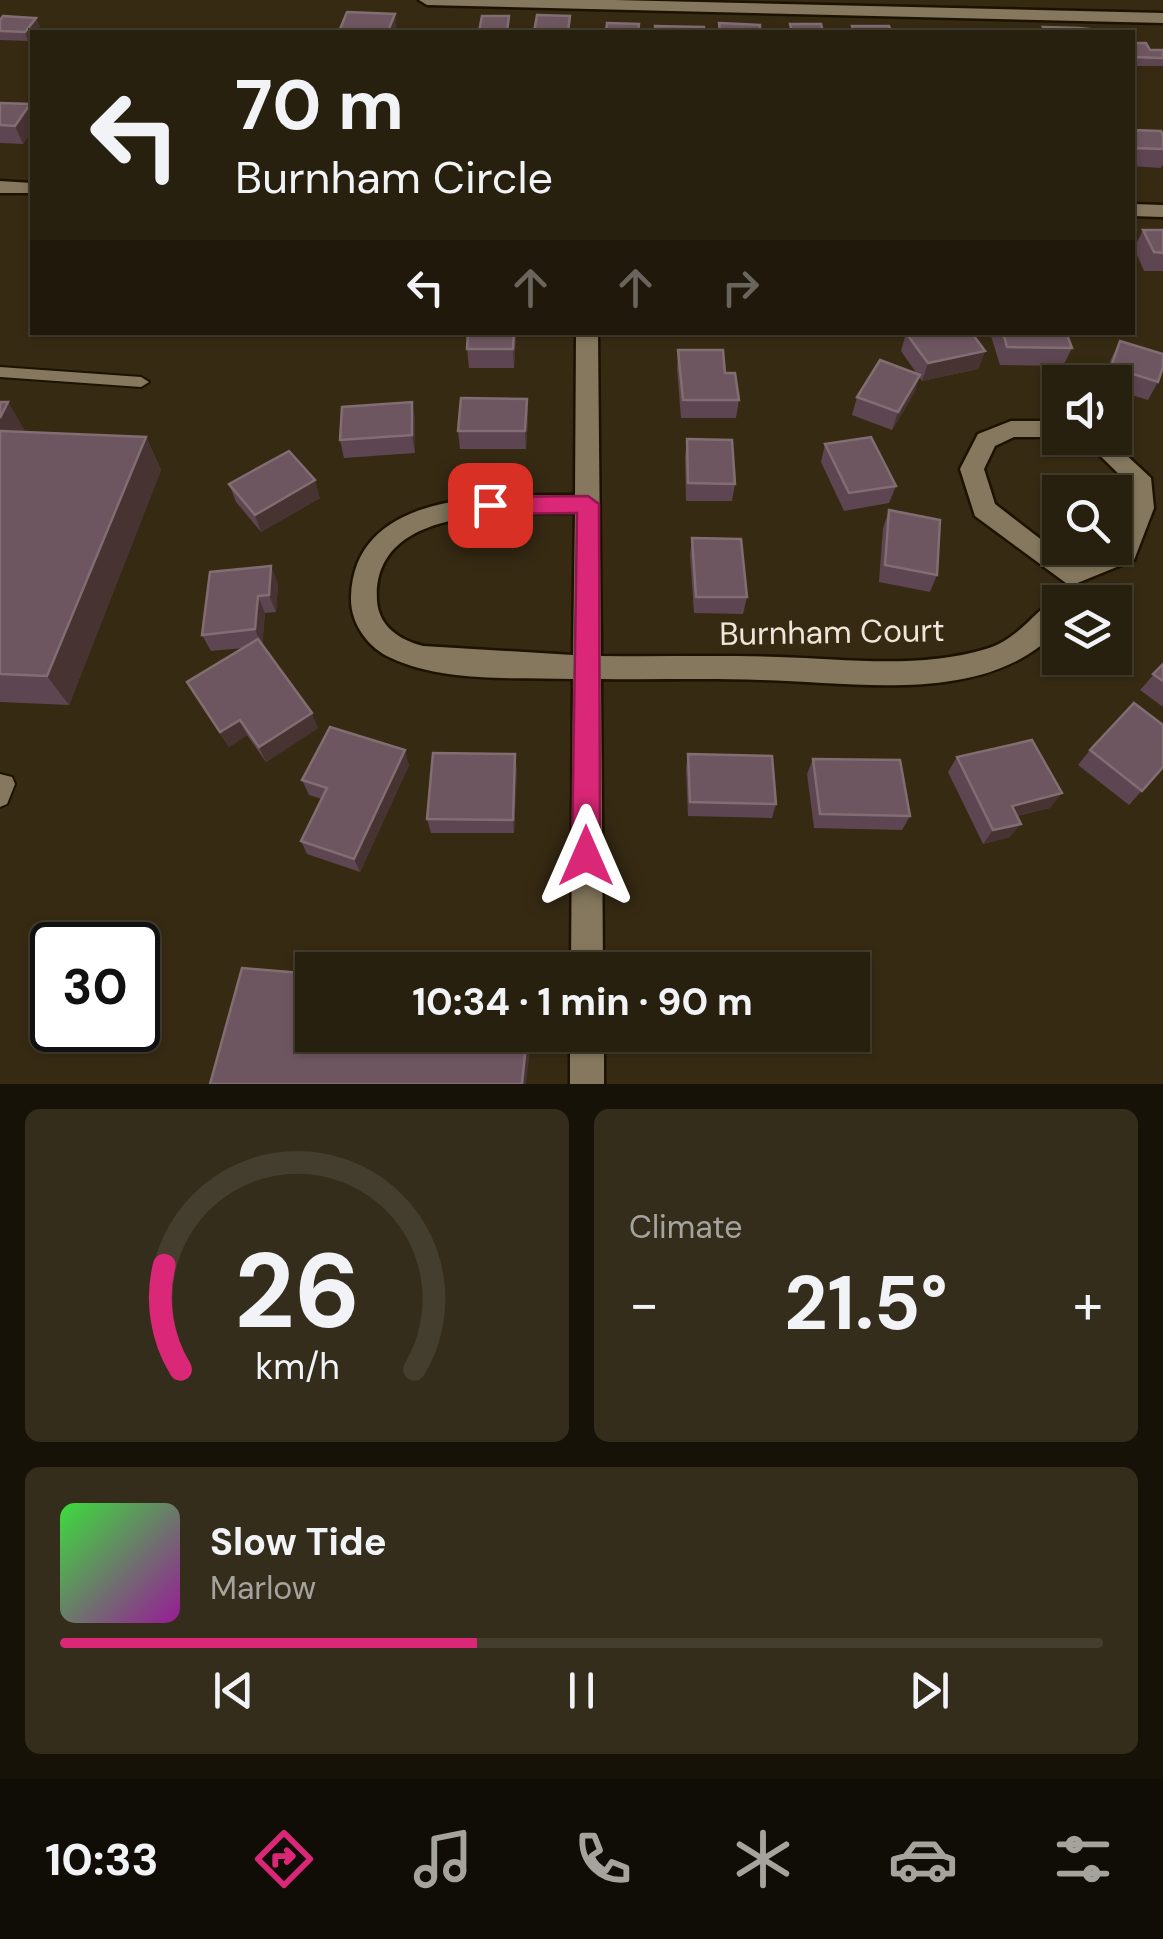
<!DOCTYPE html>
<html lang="en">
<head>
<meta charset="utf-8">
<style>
	:root { --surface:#28200e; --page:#342d1c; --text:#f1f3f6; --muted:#a5a39e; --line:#443e2e; --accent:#db2777 }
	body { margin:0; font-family:"DM Sans",sans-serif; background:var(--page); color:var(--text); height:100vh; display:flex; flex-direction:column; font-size:38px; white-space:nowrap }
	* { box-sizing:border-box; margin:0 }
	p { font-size:32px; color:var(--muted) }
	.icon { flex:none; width:55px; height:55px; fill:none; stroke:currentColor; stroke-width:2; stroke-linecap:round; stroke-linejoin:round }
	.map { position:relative; height:1084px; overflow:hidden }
	.side { display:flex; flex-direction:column; gap:25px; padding:25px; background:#161208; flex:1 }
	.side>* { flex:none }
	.banner { position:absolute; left:30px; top:30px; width:1105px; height:305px; border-radius:0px; box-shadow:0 2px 8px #0004,0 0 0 2px var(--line); background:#28200e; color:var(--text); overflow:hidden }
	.controls { position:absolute; left:1042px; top:365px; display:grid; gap:20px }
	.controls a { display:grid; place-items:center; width:90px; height:90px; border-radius:0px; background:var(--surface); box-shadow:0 2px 8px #0004,0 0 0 2px var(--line); font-size:50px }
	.speed { position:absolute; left:30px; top:922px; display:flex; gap:20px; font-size:50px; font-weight:700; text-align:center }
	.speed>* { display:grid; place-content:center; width:130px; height:130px; border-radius:50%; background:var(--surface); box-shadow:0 2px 8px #0004,0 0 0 2px var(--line); line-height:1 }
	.speed .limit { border:5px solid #111; border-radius:15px; background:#fff; color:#111 }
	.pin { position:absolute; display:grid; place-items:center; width:85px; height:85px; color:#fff; margin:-42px; border-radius:20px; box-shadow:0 5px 15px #0006 }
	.me { position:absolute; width:110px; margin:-55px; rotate:0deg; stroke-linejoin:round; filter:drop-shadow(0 0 8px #0008) }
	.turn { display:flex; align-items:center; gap:35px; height:210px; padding:0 40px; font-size:45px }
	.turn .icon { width:130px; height:130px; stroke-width:2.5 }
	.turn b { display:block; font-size:70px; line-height:85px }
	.lanes { display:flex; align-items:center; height:95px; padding:0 40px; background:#0003; justify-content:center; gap:50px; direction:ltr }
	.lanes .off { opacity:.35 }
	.big { font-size:75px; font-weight:700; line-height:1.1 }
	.side .widget { flex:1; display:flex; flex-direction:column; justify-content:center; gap:15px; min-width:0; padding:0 35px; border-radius:15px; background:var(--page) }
	.side .dial { align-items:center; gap:0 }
	.dial svg { height:260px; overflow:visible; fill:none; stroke:var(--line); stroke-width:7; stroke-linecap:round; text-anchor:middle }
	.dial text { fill:var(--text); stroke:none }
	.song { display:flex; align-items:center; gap:30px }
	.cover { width:120px; height:120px; border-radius:15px; background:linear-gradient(135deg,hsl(120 70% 55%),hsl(300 70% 35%)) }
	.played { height:10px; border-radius:5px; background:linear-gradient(90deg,var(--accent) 40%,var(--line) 40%) }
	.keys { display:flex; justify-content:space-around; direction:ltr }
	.heat { display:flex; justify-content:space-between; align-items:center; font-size:55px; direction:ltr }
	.side .tiles { flex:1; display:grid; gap:25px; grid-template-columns:1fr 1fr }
	.widget:last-child { grid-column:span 2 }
	.trip { position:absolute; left:295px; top:952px; width:575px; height:100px; border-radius:0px; background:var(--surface); box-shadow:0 2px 8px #0004,0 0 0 2px var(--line); font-weight:700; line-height:100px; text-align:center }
	.tabs { display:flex; height:160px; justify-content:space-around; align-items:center; background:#100d06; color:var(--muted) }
	.tabs .icon { width:70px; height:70px }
	.tabs .selected { color:var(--accent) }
	.tabs b { font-size:45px; color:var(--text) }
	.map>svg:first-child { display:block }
</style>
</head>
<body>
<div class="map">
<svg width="1163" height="1084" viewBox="0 0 1163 1084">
	<rect width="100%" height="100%" fill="#362a13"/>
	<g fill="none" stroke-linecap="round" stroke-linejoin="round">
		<defs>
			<g id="lane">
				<polygon points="0,367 141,377 149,382 141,387 0,377"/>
				<polygon points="0,774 12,777 15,784 7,804 0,807"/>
			</g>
			<g id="street">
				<polygon points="419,0 614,0 1163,13 1163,23 427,5"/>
				<polygon points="0,181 32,183 32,193 0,193"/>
				<polygon points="1132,204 1163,205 1163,217 1132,216"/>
				<path d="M 576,332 L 598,332 L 601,656 C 660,657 719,655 778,657 C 846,659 920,669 986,649 C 1021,639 1038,605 1060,597 L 1070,602 L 1060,602 L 1060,628 C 988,707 856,682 761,680 C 708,678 654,680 601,679 L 603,970 L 571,970 L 573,679 C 515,677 445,683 391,658 C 368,648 350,623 351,597 C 354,489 497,495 575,495 ZM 575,513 L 573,655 L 423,646 C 400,640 379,627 377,601 C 371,505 510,513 575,513 Z"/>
				<polygon points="1011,421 1060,421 1060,437 1014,437 995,446 984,469 995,504 1073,564 1115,548 1130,508 1127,482 1082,438 1108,438 1151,478 1154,508 1134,560 1070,586 975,516 960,469 978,434"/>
				<rect x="570" y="1035" width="34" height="49"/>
			</g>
		</defs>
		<use href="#lane" stroke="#1d1200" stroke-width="4"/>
		<use href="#street" stroke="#1d1200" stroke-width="5"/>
		<use href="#lane" fill="#85785e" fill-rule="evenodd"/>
		<use href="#street" fill="#85785e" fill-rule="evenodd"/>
	</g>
	<g fill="#5d4551">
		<polygon points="0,20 40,26 28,41 0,40"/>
		<polygon points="340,29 397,31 396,32 340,32"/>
		<polygon points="1132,43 1150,50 1163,50 1163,66 1132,66"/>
		<polygon points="0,103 30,104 32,109 32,130 23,144 0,143"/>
		<polygon points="1132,130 1163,135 1163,164 1161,168 1132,166"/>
		<polygon points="1143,230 1163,230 1163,271 1144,271 1134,248"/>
		<polygon points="516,332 514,368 469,368 467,349"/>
		<polygon points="678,332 721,332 721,334"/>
		<polygon points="992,332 1066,332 1072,348 1063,366 1000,365 991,336"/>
		<polygon points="906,333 985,351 978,369 922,381 919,377 914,393 892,430 852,415 857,397 917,374 901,351"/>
		<polygon points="1120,341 1158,382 1148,400 1115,390 1115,382 1103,382 1111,359"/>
		<polygon points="678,350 725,373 739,400 736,418 681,418 677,368"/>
		<polygon points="527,399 528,417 526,449 460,449 458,431"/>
		<polygon points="0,402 8,402 25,432 146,437 161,470 69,705 0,702"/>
		<polygon points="412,402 415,420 415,453 344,458 340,440"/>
		<polygon points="687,439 735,484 732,501 686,501 685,457"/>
		<polygon points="825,444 896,486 889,503 844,511 821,462"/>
		<polygon points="229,484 320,498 261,532 236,502"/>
		<polygon points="889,510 937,575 930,592 879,582 883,528"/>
		<polygon points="692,538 747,597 743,614 694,613 690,555"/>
		<polygon points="278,583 276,612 265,613 262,646 318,728 266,762 247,735 229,747 187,682 244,648 211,651 202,635"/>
		<polygon points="1163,664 1163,707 1140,690"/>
		<polygon points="1090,750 1163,767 1129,805 1078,765"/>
		<polygon points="688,754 776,804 772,818 688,816 686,768"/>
		<polygon points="957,757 1050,808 1017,816 1010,837 983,844 948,772"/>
		<polygon points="813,759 910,816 902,830 814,828 807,774"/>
		<polygon points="409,765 360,872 307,854 301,841 322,799 309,795 302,780"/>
		<polygon points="517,768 514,833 431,833 427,819"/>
	</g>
	<g fill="#473332">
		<polygon points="395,14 397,31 396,32 388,32"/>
		<polygon points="36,18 40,26 35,32 32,32 32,36 28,41 25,32"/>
		<polygon points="30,104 32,109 32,130 23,144 15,126"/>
		<polygon points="514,332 516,332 514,368 513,349"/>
		<polygon points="985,351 978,369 922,381 928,363"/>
		<polygon points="920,375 914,393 892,430 898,412"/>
		<polygon points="527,399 528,417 526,449 525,431"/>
		<polygon points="8,402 28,436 0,442 0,418"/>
		<polygon points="412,402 415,420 415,453 412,435"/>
		<polygon points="146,437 161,470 69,705 47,676"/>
		<polygon points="315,480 320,498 261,532 255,515"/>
		<polygon points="271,566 278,583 276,612 269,595"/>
		<polygon points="258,596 265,613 262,646 255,629"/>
		<polygon points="312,713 318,728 266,762 259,747"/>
		<polygon points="240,720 247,735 229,747 220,732"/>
		<polygon points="405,750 409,765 360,872 354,859"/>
		<polygon points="515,754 517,768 514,833 513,820"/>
		<polygon points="1062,793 1050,808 1001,819 1012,806"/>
		<polygon points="1021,824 1010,837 983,844 993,830"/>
		<polygon points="527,1035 532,1035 526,1084 522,1084"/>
	</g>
	<g fill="#6d5660" stroke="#816d72" stroke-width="2.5">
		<polygon points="347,12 395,14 388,31 340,29"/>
		<polygon points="537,15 570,16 568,32 534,32"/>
		<polygon points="3,16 36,18 25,32 0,31 0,20"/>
		<polygon points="482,16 509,16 507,32 479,32"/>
		<polygon points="607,23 639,24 638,32 606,32"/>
		<polygon points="719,23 760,25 760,32 720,32"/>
		<polygon points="790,24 821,24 823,32 792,32"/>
		<polygon points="655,26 704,27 704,32 656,32"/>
		<polygon points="852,26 889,26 891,32 854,32"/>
		<polygon points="1043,27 1080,28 1097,30 1098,32 1046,32"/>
		<polygon points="1132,43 1146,43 1150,50 1163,50 1163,58 1132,57"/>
		<polygon points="0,103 30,104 15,126 0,125"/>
		<polygon points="1132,130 1161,131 1163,135 1163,149 1132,148"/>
		<polygon points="1143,230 1163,230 1163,253 1154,252"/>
		<polygon points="468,332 514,332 513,349 467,349"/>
		<polygon points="971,332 985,351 928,363 906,333"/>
		<polygon points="1003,332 1066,332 1072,348 1007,347"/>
		<polygon points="1120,341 1163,354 1163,367 1158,382 1111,367"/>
		<polygon points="678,350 723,350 725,373 735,373 739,400 683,400"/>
		<polygon points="880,360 920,375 898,412 857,397"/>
		<polygon points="461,398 527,399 525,431 458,431"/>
		<polygon points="0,402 8,402 0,418"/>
		<polygon points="412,402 412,435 340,440 342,407"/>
		<polygon points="0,431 146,437 47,676 0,674"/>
		<polygon points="871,437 896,486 849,493 825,444"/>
		<polygon points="687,439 732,440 735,484 688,483"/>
		<polygon points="289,451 315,480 255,515 229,484"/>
		<polygon points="889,510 940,520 937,575 885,565"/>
		<polygon points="692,538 741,539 747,597 696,597"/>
		<polygon points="271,566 269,595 258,596 255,629 202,635 210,572"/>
		<polygon points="258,639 312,713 259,747 240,720 220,732 187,682"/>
		<polygon points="1163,664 1163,681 1153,674"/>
		<polygon points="1134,703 1163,725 1163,767 1142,791 1090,750"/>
		<polygon points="330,727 405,750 354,859 301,841 327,788 302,780"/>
		<polygon points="1032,740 1062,793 1012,806 1021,824 993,830 957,757"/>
		<polygon points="433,753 515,754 513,820 427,819"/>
		<polygon points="688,754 772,756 776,804 690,802"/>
		<polygon points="813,759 900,760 910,816 820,814"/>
		<polygon points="242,968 312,974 312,1035 527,1035 522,1084 210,1084"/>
	</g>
	<polygon fill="#db2777" stroke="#8e194d" stroke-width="2.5" points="588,496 599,504 600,856 596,866 586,870 576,866 572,856 577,513 490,514 479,505 490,497"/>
	<g text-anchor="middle" stroke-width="10" stroke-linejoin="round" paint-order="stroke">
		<g font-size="32" fill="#eee6d8" stroke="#362a13">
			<text transform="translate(832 632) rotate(-1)" y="11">Burnham Court</text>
		</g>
	</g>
</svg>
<div class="controls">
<a><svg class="icon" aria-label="sound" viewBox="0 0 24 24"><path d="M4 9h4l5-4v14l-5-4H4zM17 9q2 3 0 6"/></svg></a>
<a><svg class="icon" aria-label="search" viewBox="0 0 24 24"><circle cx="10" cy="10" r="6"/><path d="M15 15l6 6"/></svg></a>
<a><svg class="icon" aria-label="layers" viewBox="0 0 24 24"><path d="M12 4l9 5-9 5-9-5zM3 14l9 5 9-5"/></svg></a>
</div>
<div class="speed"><div class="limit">30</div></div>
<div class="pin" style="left:490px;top:505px;background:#d93025"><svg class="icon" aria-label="arrive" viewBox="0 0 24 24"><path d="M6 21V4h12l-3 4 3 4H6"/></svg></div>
<svg class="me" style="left:586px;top:856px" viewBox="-20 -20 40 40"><path d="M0-17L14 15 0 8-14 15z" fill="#db2777" stroke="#fff" stroke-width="4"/></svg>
<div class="trip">10:34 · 1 min · 90 m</div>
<div class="banner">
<div class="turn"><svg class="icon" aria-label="left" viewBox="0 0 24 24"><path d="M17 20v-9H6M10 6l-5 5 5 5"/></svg><div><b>70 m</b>Burnham Circle</div></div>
<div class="lanes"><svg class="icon" aria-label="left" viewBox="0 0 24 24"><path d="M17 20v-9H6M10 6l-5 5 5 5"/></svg><svg class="icon off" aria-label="ahead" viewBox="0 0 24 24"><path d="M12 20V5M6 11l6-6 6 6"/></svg><svg class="icon off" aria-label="ahead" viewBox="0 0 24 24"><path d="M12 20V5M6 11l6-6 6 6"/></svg><svg class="icon off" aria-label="right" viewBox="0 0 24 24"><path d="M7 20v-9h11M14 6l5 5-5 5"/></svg></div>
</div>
</div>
<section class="side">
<div class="tiles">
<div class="widget dial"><svg viewBox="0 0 100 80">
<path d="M14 69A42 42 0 1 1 86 69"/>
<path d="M14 69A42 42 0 0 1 9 37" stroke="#db2777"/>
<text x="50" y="56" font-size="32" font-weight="700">26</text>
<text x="50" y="72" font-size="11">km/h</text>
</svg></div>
<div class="widget"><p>Climate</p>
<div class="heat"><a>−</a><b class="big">21.5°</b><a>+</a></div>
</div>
<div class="widget">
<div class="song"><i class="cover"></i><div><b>Slow Tide</b><p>Marlow</p></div></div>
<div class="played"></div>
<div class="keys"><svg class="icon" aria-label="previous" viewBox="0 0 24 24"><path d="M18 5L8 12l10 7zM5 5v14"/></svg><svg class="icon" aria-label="pause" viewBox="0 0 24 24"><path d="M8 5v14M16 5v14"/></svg><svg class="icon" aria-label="next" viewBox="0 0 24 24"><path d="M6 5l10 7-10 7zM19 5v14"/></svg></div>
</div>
</div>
</section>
<nav class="tabs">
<b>10:33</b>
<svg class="icon selected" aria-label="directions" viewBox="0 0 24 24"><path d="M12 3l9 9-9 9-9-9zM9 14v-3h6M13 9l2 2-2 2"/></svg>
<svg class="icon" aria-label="music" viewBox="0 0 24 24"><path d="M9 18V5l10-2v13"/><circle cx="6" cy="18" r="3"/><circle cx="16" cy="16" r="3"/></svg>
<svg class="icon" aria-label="phone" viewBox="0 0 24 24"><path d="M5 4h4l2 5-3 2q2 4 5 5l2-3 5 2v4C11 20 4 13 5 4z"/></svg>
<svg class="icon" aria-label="climate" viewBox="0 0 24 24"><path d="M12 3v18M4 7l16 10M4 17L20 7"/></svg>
<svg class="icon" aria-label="car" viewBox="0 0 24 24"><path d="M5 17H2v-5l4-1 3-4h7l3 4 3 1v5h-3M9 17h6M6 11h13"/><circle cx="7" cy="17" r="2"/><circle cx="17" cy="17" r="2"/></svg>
<svg class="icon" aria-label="filters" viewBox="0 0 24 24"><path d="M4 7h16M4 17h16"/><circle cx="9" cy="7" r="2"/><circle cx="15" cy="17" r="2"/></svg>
</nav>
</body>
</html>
